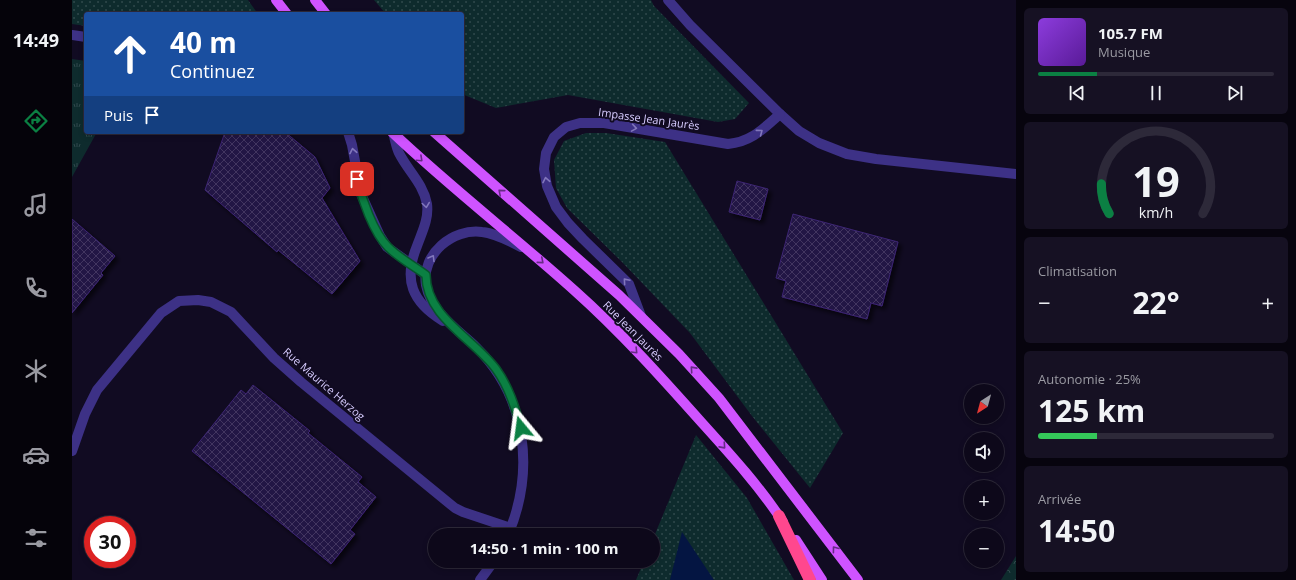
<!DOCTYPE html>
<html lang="fr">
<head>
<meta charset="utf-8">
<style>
	:root { --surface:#0d081a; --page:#161123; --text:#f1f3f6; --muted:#9a9aa2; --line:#2d2939; --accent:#0b8043 }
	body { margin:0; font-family:"Open Sans",sans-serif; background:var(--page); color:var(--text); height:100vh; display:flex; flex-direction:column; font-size:15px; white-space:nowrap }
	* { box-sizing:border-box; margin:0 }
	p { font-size:13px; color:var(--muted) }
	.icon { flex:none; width:22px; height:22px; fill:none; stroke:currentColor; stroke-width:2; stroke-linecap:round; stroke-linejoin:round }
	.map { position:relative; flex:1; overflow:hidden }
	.drawer { display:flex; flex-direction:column; gap:8px; padding:8px; background:#07040e; width:280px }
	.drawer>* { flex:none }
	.guide { position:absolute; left:12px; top:12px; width:380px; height:122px; border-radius:4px; box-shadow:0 2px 6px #0003,0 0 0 1px var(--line); background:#1a4fa0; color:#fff; overflow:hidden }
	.needle { width:26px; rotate:216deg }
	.tools { position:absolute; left:892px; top:384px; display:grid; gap:8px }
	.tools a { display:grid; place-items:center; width:40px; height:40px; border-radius:50%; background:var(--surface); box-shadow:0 2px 6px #0003,0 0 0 1px var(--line); font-size:20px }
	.speed { position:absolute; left:12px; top:516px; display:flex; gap:8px; font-size:20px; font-weight:700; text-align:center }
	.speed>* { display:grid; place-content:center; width:52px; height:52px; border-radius:50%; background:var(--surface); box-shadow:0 2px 6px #0003,0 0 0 1px var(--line); line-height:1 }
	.speed .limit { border:6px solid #d22; background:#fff; color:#111 }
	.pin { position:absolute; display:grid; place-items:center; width:34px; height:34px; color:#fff; margin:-17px; border-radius:8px; box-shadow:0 2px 6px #0006 }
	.me { position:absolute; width:44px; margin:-22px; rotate:344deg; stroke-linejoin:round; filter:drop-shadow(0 0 3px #0008) }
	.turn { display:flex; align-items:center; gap:14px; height:84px; padding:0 20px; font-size:18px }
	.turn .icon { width:52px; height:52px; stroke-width:2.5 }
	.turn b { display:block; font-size:28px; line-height:34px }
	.then { display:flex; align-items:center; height:38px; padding:0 20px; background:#0003; gap:8px; font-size:15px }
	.big { font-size:30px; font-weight:700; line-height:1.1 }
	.drawer .widget { flex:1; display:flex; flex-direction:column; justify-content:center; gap:6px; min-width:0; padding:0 14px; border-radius:6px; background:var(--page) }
	.drawer .dial { align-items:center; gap:0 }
	.dial svg { height:104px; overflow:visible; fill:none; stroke:var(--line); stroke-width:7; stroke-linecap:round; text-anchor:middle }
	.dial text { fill:var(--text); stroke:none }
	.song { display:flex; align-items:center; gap:12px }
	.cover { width:48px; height:48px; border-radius:6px; background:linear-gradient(135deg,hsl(270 70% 55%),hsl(270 70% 35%)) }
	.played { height:4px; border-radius:2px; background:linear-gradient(90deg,var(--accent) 25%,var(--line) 25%) }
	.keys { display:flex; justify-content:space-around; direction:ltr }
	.heat { display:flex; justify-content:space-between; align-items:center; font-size:22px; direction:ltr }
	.charge { height:6px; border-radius:3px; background:linear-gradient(90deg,#34c759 25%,var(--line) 0) }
	.trip { position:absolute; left:356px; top:528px; width:232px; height:40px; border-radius:20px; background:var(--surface); box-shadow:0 2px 6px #0003,0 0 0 1px var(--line); font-weight:700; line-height:40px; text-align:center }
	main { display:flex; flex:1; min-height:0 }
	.dock { display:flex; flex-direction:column; width:72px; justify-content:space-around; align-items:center; background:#05030a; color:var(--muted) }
	.dock .icon { width:28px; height:28px }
	.dock .active { color:var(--accent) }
	.dock b { font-size:18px; color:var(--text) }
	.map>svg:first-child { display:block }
</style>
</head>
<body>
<main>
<nav class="dock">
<b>14:49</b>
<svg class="icon active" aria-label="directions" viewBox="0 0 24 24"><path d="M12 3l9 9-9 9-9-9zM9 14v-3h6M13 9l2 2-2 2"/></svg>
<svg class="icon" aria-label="music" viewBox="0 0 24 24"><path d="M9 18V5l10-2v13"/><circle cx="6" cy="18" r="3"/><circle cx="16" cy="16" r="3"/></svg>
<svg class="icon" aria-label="phone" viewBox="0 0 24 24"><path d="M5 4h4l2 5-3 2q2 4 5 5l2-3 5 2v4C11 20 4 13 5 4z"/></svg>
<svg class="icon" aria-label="climate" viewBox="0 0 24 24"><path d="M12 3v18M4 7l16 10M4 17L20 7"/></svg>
<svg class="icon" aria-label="car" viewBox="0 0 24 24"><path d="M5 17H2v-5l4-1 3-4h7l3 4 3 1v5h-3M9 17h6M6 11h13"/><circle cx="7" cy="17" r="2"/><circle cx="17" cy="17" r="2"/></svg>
<svg class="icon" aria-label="filters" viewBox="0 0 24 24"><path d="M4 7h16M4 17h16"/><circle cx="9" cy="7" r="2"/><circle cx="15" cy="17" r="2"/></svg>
</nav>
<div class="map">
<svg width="944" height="580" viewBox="0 0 944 580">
	<defs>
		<pattern id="grass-dots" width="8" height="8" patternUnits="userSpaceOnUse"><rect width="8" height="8" fill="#0e2b2d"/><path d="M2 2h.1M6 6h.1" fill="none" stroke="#30494c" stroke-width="1.8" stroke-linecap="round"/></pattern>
		<pattern id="forest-crowns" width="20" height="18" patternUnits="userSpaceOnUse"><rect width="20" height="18" fill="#0e2b2d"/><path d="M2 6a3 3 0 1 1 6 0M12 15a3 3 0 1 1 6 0" fill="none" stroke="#30494c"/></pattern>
		<pattern id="park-tufts" width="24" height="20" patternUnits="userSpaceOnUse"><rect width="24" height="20" fill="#0e2b2d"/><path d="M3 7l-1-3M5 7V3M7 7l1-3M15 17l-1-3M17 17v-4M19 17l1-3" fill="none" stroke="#30494c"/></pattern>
		<pattern id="building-cross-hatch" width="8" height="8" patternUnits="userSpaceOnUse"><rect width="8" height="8" fill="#241545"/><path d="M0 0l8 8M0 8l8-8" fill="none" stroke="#433661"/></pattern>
		<filter id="shadow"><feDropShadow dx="3.5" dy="3.5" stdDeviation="2" flood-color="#0009"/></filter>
	</defs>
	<rect width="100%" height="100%" fill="#110b22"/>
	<g fill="url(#grass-dots)">
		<polygon points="0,0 176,0 186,14 14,14 14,26 0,24"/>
		<polygon points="302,0 579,0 582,6 677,103 663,119 646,122 496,95 424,108 390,94 390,14 314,14"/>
		<polygon points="514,133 534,133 593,142 771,433 738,488 680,416 618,333 550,262 495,208 484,188 482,160 492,141"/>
		<polygon points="624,435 675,498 722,580 564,580 572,561 581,561 581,539"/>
	</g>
	<polygon fill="url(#forest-crowns)" points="944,556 944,580 929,580"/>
	<polygon fill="url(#park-tufts)" points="0,59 14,61 14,132 25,132 0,177"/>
	<polygon fill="#041542" points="610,532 642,580 598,580"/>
	<g fill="url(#building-cross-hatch)" stroke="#3c2573" filter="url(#shadow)">
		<polygon points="153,132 213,132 243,157 258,188 250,198 288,261 260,294 206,250 205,252 133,190"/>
		<polygon points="665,181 696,189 688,220 657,212"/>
		<polygon points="721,214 826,242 810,306 799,303 795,319 710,297 714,281 704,278"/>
		<polygon points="0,219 43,256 29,273 31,275 0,313"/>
		<polygon points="181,385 238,431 236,433 290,477 286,482 304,497 278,530 283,534 259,564 120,451 169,390 174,394"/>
	</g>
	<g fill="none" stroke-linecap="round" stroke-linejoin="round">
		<g stroke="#3d3186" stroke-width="10">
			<polyline points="596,0 618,25 708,114 727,131 747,143 775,154 804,159 944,174"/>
			<polyline points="0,35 14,37"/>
			<polyline points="276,132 280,145 289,194 308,236 315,247 354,275"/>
			<path d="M 321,133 C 323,139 324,147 327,153 C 336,171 351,183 355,204 C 357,219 350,232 345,246 C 331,280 340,302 371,321"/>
			<path d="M 569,316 L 557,284 L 511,239 L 496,223 L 484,207 L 475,186 L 472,169 L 474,153 L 482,137 L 494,127 L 508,123 L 532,123 L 656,144 C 679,142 691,129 708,114"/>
			<polyline points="0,451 13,414 25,390 89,313 107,301 126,300 139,302 159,312 202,358 229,382 383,508 391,512 439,528"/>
			<path d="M 436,535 C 463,471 455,397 404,347 C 386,330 359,312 354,285 C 349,254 381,228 410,232 C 423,233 437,241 449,247"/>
			<polyline points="408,580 422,561"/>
		</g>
		<g stroke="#cf53ff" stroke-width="10">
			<polyline points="204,0 215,14"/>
			<polyline points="243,0 254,14"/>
			<path d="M 320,132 C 379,188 443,237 503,291 C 549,332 590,378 631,424 C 659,455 688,487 711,522"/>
			<polyline points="362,132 547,295 607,354 647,398 786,580"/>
			<polyline points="724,540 750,580"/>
		</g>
		<polyline stroke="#ff478e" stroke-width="12" points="707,516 738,580"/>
	</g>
	<defs><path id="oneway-chevron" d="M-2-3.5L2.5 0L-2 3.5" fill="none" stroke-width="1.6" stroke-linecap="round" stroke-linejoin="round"/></defs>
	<g stroke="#8277bc">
		<use href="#oneway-chevron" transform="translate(562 128) rotate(9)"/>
		<use href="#oneway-chevron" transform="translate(688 132) rotate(-37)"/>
		<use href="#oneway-chevron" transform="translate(281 151) rotate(-101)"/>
		<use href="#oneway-chevron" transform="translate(474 180) rotate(-101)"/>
		<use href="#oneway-chevron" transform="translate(354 205) rotate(82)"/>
		<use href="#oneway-chevron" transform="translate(360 258) rotate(-59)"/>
		<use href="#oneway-chevron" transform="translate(554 281) rotate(-131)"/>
	</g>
	<g stroke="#662b85">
		<use href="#oneway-chevron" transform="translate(348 159) rotate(43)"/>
		<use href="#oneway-chevron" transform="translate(429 192) rotate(-139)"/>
		<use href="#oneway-chevron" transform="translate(469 261) rotate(41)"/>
		<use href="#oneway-chevron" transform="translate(563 351) rotate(46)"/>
		<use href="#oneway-chevron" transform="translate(621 369) rotate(-132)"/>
		<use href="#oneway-chevron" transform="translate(651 446) rotate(48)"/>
		<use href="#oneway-chevron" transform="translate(763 549) rotate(-127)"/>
	</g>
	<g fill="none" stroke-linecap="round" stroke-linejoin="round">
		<defs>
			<path id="route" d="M 285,179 C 290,199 301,232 316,247 C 327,258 342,266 354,275 C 354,317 402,339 424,369 C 437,387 443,407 449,428"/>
		</defs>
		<use href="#route" stroke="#07532c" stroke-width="10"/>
		<use href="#route" stroke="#0b8043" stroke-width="7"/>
	</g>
	<g text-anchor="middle" stroke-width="4" stroke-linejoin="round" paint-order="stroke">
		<g font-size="11" fill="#d7ccff" stroke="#110b22">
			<text transform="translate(577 119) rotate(8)" y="4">Impasse Jean Jaurès</text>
			<text transform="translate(561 331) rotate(45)" y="4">Rue Jean Jaurès</text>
			<text transform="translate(252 384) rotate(41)" y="4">Rue Maurice Herzog</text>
		</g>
	</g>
</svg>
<div class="tools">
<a><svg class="needle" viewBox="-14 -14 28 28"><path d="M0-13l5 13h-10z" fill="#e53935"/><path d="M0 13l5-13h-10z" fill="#9a9aa2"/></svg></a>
<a><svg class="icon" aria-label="sound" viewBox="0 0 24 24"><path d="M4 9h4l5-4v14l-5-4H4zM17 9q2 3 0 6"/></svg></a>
<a>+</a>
<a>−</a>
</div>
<div class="speed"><div class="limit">30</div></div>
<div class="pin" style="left:285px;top:179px;background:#d93025"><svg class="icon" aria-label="arrive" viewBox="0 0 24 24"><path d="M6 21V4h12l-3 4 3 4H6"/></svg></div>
<svg class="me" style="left:449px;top:428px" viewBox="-20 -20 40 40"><path d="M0-17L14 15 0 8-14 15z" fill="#0b8043" stroke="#fff" stroke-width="4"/></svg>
<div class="trip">14:50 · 1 min · 100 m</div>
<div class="guide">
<div class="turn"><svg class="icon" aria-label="ahead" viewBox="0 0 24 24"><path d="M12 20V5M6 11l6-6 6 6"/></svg><div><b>40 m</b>Continuez</div></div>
<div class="then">Puis<svg class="icon" aria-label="arrive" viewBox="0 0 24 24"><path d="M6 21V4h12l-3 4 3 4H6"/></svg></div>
</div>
</div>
<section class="drawer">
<div class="widget">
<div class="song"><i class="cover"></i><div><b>105.7 FM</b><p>Musique</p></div></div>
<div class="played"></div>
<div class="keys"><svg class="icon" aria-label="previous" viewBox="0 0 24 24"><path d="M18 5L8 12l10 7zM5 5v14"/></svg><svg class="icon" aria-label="pause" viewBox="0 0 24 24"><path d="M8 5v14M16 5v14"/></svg><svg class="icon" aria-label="next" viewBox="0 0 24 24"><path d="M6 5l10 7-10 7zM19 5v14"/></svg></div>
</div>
<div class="widget dial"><svg viewBox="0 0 100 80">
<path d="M14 69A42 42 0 1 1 86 69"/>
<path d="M14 69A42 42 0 0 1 8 46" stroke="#0b8043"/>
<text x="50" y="56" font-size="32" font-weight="700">19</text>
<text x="50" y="72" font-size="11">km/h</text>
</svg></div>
<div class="widget"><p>Climatisation</p>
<div class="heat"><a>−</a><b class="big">22°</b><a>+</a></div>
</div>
<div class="widget"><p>Autonomie · 25%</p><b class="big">125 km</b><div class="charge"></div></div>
<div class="widget"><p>Arrivée</p><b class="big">14:50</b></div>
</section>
</main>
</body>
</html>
